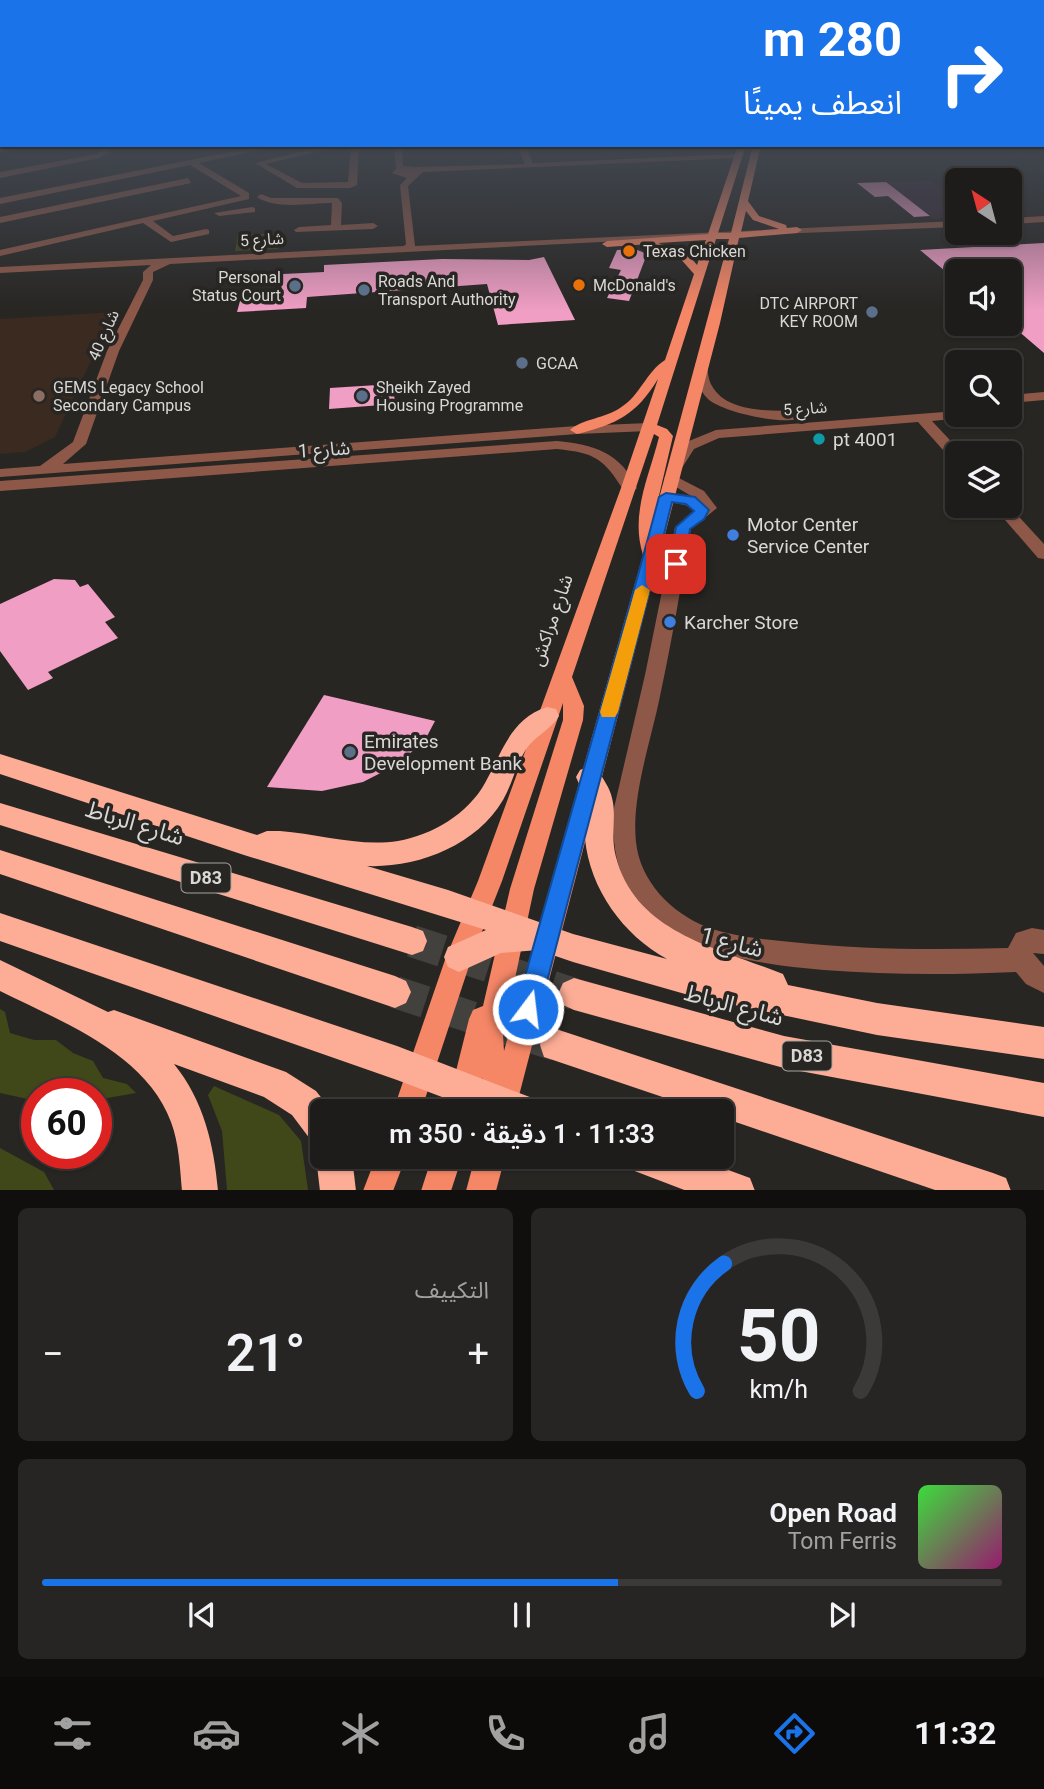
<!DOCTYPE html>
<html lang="ar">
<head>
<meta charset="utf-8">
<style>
	:root { --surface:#1e1c1a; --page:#262523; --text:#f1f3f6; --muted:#a1a1a2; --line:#3c3a39; --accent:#1a73e8 }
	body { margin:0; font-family:Roboto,"Noto Sans Arabic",sans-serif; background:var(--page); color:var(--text); direction:rtl; height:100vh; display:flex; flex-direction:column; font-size:26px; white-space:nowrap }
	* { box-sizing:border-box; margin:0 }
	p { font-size:23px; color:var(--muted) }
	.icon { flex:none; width:38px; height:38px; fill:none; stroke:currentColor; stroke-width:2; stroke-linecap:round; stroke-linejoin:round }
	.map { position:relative; height:1190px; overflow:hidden; direction:ltr }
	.sheet { display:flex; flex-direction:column; gap:18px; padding:18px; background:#100f0e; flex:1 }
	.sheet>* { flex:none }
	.hud { position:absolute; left:0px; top:0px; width:1045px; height:147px; box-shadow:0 2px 5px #0004,0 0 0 2px var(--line); direction:rtl; background:#1a73e8; color:#fff; overflow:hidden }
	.needle { width:46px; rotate:324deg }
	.fabs { position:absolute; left:945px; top:168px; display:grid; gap:14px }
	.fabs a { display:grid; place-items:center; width:77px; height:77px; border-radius:10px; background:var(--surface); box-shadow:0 2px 5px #0004,0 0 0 2px var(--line); font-size:35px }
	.speed { position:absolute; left:21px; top:1078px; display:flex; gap:14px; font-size:35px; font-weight:700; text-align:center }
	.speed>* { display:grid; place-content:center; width:91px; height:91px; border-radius:50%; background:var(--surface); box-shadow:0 2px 5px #0004,0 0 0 2px var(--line); line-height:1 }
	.speed .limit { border:10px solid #d22; background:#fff; color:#111 }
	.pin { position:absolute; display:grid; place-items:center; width:60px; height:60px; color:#fff; margin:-30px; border-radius:14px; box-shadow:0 4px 10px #0006 }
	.me { position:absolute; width:77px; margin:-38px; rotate:15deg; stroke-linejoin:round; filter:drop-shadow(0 0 5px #0008) }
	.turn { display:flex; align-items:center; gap:24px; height:147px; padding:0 28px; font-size:32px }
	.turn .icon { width:91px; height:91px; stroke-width:2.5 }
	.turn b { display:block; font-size:49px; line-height:60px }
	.big { font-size:52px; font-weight:600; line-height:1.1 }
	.sheet .tile { flex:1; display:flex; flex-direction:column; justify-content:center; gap:10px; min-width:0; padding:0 24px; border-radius:10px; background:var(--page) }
	.sheet .dial { align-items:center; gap:0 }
	.dial svg { height:182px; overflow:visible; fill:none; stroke:var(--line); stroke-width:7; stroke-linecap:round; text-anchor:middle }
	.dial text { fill:var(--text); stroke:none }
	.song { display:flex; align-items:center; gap:21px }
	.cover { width:84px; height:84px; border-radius:10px; background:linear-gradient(135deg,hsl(120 70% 55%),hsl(320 70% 35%)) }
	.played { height:7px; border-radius:4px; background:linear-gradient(90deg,var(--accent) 60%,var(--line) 60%) }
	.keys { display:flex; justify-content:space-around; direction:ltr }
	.heat { display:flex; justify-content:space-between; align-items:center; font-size:38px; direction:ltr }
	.sheet .tiles { flex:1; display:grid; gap:18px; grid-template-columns:1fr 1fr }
	.tile:last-child { grid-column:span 2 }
	.trip { position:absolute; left:310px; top:1099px; width:424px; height:70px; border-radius:10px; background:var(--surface); box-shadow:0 2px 5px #0004,0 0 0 2px var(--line); font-weight:600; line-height:70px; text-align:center; direction:rtl }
	.tab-bar { display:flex; height:112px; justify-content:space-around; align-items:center; background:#0c0b0a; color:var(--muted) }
	.tab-bar .icon { width:49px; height:49px }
	.tab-bar .selected { color:var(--accent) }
	.tab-bar b { font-size:32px; color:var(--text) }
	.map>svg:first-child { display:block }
</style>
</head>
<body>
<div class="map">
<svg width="1044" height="1191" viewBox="0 0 1044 1191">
	<rect width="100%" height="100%" fill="#282623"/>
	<polygon fill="#372935" points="930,180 957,199 957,217 934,219 886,182"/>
	<polygon fill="#3a2a20" points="114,312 55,437 25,452 0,454 0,319"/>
	<g fill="#404718">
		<polygon points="279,233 278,249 235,251 238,235"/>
		<polygon points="0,1009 5,1012 10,1033 34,1040 56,1040 73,1053 93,1061 103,1078 127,1084 136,1093 96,1100 96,1094 37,1094 37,1101 0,1093"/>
		<polygon points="214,1086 279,1115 301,1141 308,1190 227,1190 222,1131 208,1095"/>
		<polygon points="0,1148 44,1172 54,1190 0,1190"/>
	</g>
	<g fill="#f19ec4">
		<polygon points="886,182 890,185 930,216 914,217 888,196 875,197 857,183"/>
		<polygon points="1044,243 1044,353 1010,324 1010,271 957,271 957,281 920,250"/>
		<polygon points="635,249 647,254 629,301 607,298 621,270 609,268 617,250"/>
		<polygon points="544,257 575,320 498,325 487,284 307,297 306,308 237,312 240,301 280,298 283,274 324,272 324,265 442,259 529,260"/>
		<polygon points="393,384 395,404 329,409 330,388"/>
		<polygon points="54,579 75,580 80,587 88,584 115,617 105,622 118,638 48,672 53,678 28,690 0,651 0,604"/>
		<polygon points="324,695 435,721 425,740 398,764 363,782 322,791 267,787"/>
	</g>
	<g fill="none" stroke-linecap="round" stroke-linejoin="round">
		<g stroke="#43413e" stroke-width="32" stroke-dasharray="32 17" stroke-linecap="butt">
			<polyline points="412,941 574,994"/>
			<polyline points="395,992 556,1045"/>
		</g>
		<g fill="#8e5848" fill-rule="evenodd">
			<polygon points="19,145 38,145 0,153 0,149"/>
			<polygon points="97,145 105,145 111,152 99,158 0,178 0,172 97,154 102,151"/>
			<polygon points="265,145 282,145 199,163 249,193 249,199 153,221 173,236 206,229 209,230 209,234 171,242 143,223 0,256 0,250 241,196 190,165 0,204 0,198"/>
			<polygon points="328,145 344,145 266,164 302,183 348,182 351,145 359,145 357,185 350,188 297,188 255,163"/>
			<polygon points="394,145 402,145 403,166 415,167 525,164 517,145 525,145 533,163 739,154 743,156 739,158 423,172 408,186 415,246 957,221 957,227 699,237 170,264 153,272 153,280 119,351 86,444 63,464 577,426 649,423 656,427 649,431 577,434 0,477 0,469 40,466 73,442 107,351 143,280 143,272 151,265 0,273 0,267 404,246 406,244 400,185 407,178 392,173 396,169"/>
			<polygon points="188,178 191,183 0,223 0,217"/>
			<path d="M 261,194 L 271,198 L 338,198 L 342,203 L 341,225 L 373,223 L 378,226 L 373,229 L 296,232 L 294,230 L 299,227 L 331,225 L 332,203 C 310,203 275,210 257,197 Z"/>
			<polygon points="252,207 255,208 255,212 219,216 214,213"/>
			<polygon points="1044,216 1044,222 1010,224 1010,218"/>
			<path d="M 701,360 L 707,364 C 708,371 708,380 712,386 C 728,415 779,411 807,410 L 814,414 C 797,429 725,414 708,399 C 698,389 696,378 695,364 Z"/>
			<polygon points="1044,392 1044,400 1010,403 1010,395"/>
			<polygon points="957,411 957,415 964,415 962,418 932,421 962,453 957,453 957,461 952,460 918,422 719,438 694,449 680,471 675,472 668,468 684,443 716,430"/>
			<path d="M 557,441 C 593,444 621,453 637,488 L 634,491 L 624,491 C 604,459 596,453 557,449 L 0,491 L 0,481 Z"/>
			<path d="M 671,474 L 704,491 L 717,508 L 691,529 C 681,585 672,641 660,696 C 651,741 631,797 636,842 C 640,881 671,913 707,927 C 734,937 763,939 791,942 C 863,950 936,950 1008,948 L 1016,933 L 1032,928 L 1044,930 L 1044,954 L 1033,953 L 1044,966 L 1044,993 L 1026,984 L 1016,972 C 952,975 888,975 824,970 C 720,961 603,940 614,808 L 645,675 L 675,527 L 694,511 L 689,506 L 661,500 L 658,497 L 666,492 L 693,497 L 666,481 L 664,478 Z"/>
			<polygon points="993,506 1009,506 1044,544 1044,559 1038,558"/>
		</g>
		<g fill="#f58666" fill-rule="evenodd">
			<path d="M 738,145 L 746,145 L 718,233 L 731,233 L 753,145 L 761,145 L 748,201 L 759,216 L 786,225 L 787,228 L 797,227 L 802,230 L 797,233 L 739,238 L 720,323 L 515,1111 L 487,1111 L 489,1104 L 482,1078 L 474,1111 L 446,1111 L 469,1019 L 473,1010 L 483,1006 L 510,889 L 563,720 L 563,703 L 502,881 L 472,957 L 421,1111 L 393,1111 L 446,957 L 478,881 L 621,488 L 658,379 C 636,415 617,424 577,434 L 570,430 C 582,419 606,418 620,408 C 640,396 646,372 665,360 L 694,274 L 678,256 L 649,247 L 649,244 L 607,247 L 602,244 L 607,241 L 708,234 ZM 746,211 L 753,220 L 779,229 L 741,232 ZM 716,239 L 729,239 L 654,517 L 673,436 L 667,429 L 657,425 ZM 706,240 L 697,265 L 686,252 L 658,243 ZM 654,434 L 659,437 C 649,477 630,514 643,555 L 504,1051 L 503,1035 L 534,889 L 583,720 L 584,706 L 572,677 Z"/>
			<polygon points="376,1157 406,1157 393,1191 363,1191"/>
			<polygon points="432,1157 462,1157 451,1191 421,1191"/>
			<polygon points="475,1157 505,1157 496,1191 466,1191"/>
		</g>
		<g fill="#fdac95" fill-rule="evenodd">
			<path d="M 547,707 L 556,709 L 559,716 C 551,730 534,736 525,751 C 516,766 512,784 503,800 C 476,846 417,868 367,866 L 448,890 L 573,934 L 667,959 C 623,935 590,889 585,839 C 582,809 591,809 576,777 L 580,770 L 589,766 L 598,770 C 603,779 610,788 612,798 C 617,816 610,836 616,857 C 636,934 719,948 783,974 L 788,985 L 877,1003 L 1044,1027 L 1044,1059 L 877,1035 L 692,996 L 573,962 L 538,950 L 501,953 L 459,972 L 448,967 L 444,957 L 448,947 L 486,930 L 244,855 L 0,774 L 0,754 L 257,835 L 267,831 L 280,831 C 319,834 359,847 398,841 C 432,835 468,814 485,783 C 502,753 510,719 547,707 Z"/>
			<polygon points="0,803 412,927 423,931 427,941 423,951 412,955 0,825"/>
			<polygon points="0,850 395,976 406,981 411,992 406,1003 395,1008 0,874"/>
			<polygon points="0,913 397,1046 535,1099 540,1111 479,1111 397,1080 0,941"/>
			<path d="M 0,960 L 108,1012 L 114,1010 L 286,1072 L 316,1091 L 332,1111 L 322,1111 L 322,1157 L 352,1157 L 356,1191 L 320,1191 L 316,1157 L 322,1144 L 310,1139 L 292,1115 L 264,1097 L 174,1064 C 204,1101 214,1145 218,1191 L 182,1191 C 180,1168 179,1143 171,1122 C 146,1053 60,1021 0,991 Z"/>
			<polygon points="574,978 784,1036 1044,1083 1044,1117 784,1068 574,1010 563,1005 558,994 563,983"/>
			<polygon points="556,1029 993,1173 1006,1178 1011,1191 938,1191 721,1117 721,1111 704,1111 556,1061 544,1057 540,1045 544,1033"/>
			<polygon points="627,1157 693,1157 750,1178 755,1191 687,1191 632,1170"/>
		</g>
	</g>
	<linearGradient id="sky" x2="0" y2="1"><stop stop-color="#161513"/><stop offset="0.46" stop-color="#424750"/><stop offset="1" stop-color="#424750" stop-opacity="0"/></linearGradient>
	<rect width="1044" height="311" fill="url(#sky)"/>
	<path fill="#1a73e8" stroke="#114b97" stroke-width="2" d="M 666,493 L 695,497 L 709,510 L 704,519 L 690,529 L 684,564 L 676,569 L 669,564 L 676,527 L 694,511 L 686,504 L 672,502 C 630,672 583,840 540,1009 L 537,1018 L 528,1021 L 520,1018 L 516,1009 C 563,838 614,668 659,497 Z"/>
	<polygon fill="#f59e0b" points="642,585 650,590 618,712 615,717 602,717 600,712 635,590"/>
	<g fill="#e8710a" stroke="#282623" stroke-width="2.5">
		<circle cx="629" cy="251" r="7"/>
		<circle cx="579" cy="285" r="7"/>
	</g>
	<g fill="#5c6f8a" stroke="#282623" stroke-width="2.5">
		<circle cx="295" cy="286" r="7"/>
		<circle cx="364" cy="290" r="7"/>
		<circle cx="872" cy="312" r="7"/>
		<circle cx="522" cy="363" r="7"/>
		<circle cx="362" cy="396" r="7"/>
		<circle cx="350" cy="752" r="7"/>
	</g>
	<circle fill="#8d6e63" stroke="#282623" stroke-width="2.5" cx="39" cy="396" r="7"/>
	<circle fill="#0f9aa8" stroke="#282623" stroke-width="2.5" cx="819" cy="439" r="7"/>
	<g fill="#3f7fe0" stroke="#282623" stroke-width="2.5">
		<circle cx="733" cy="535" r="7"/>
		<circle cx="670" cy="622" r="7"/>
	</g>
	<g text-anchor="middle" stroke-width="7" stroke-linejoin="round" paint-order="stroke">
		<g font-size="16" fill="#dad8d6" stroke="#282623">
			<text transform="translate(262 239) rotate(-3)" y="6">شارع 5</text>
			<text transform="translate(103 335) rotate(-66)" y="6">شارع 40</text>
			<text transform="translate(805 408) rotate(-4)" y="6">شارع 5</text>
		</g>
		<g font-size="16" fill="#dad8d6" stroke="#282623" text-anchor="start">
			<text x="643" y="257">Texas Chicken</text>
			<text x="281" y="283" text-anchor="end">Personal<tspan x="281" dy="18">Status Court</tspan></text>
			<text x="378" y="287">Roads And<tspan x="378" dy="18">Transport Authority</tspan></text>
			<text x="593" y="291">McDonald's</text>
			<text x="858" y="309" text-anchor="end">DTC AIRPORT<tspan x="858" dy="18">KEY ROOM</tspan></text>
			<text x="536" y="369">GCAA</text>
			<text x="53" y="393">GEMS Legacy School<tspan x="53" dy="18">Secondary Campus</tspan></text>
			<text x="376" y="393">Sheikh Zayed<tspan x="376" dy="18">Housing Programme</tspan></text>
		</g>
		<g fill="#282623" stroke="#a5a3a0" stroke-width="2">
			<rect x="181.5" y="863.5" width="49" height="29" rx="5"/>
			<rect x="782.5" y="1041.5" width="49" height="29" rx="5"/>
		</g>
		<g font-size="18" font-weight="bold" fill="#dad8d6">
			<text x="206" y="884">D83</text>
			<text x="807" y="1062">D83</text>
		</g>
		<g font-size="19" fill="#dad8d6" stroke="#282623" text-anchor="start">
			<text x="833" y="446">pt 4001</text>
			<text x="747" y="531">Motor Center<tspan x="747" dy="22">Service Center</tspan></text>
			<text x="684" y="629">Karcher Store</text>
			<text x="364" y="748">Emirates<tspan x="364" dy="22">Development Bank</tspan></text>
		</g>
		<g font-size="19" fill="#dad8d6" stroke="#282623">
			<text transform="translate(324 449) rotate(-4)" y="7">شارع 1</text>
			<text transform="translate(551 620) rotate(-71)" y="7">شارع مراكش</text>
		</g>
		<g font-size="23" fill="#dad8d6" stroke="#282623">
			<text transform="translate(135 823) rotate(17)" y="8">شارع الرباط</text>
			<text transform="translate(732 942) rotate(14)" y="8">شارع 1</text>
			<text transform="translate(734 1005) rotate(15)" y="8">شارع الرباط</text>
		</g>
	</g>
</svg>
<div class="fabs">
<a><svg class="needle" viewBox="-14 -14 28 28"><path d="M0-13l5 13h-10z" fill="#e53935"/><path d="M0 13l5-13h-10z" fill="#a1a1a2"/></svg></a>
<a><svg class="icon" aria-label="sound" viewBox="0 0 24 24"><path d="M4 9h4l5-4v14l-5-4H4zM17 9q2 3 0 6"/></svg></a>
<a><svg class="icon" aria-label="search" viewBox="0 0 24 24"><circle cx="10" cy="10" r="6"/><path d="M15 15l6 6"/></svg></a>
<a><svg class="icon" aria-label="layers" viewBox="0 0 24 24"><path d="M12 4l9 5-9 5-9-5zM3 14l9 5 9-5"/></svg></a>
</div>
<div class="speed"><div class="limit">60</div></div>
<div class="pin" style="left:676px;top:564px;background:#d93025"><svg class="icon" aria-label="arrive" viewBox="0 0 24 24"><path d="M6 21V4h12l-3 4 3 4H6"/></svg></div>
<svg class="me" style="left:528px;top:1009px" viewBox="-20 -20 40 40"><circle r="17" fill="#1a73e8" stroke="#fff" stroke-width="3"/><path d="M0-11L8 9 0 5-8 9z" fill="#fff"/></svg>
<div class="trip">11:33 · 1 دقيقة · 350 m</div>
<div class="hud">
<div class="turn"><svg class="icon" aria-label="right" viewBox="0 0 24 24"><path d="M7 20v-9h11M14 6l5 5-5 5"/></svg><div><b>280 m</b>انعطف يمينًا</div></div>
</div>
</div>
<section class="sheet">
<div class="tiles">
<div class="tile dial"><svg viewBox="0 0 100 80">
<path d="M14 69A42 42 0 1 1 86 69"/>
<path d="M14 69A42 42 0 0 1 26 13" stroke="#1a73e8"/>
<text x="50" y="56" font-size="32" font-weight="700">50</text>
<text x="50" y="72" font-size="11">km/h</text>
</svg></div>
<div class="tile"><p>التكييف</p>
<div class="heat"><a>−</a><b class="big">21°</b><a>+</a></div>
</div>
<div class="tile">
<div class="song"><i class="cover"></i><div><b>Open Road</b><p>Tom Ferris</p></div></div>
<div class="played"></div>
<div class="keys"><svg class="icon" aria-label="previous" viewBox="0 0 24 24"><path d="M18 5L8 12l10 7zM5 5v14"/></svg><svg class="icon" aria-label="pause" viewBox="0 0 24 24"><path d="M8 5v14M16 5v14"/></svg><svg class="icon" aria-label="next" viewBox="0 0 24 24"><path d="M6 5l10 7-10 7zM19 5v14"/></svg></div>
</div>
</div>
</section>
<nav class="tab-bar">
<b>11:32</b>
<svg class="icon selected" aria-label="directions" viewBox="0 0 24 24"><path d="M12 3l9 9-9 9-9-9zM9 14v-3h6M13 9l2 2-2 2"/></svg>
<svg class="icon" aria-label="music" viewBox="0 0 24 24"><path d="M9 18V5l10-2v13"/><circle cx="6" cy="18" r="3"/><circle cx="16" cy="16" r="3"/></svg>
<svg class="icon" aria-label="phone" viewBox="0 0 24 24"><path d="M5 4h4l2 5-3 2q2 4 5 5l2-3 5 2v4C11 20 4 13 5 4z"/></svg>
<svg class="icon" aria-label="climate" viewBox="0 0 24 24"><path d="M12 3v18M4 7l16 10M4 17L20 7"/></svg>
<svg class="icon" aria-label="car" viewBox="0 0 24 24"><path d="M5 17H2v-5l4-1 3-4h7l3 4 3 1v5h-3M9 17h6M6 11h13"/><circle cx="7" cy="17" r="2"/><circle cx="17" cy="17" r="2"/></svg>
<svg class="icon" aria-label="filters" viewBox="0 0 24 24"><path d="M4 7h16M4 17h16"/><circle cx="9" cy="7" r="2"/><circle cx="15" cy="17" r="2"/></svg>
</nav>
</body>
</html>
